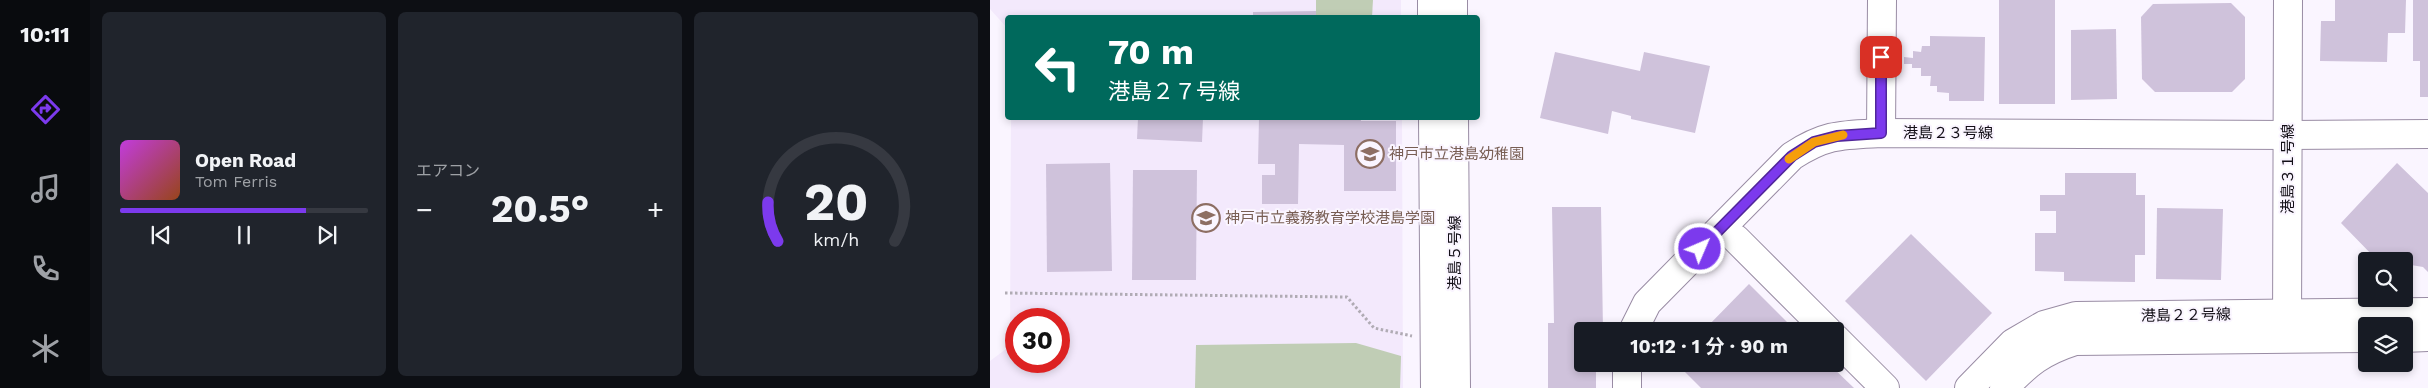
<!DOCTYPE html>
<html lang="ja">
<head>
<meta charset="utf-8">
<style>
	:root { --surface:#171b24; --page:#20242c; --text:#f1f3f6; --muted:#9ea1a6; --line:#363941; --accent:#7c3aed }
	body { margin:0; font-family:"Work Sans","Noto Sans JP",sans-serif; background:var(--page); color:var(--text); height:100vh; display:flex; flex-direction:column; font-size:19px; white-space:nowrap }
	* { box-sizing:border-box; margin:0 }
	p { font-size:16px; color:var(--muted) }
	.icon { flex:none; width:28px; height:28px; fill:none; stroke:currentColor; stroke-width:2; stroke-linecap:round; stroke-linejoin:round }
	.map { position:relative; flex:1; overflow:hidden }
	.drawer { display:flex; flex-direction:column; gap:12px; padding:12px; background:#0d0f14; width:900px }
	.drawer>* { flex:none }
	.hud { position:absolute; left:15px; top:15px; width:475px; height:105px; border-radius:5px; box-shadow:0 2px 8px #0003; background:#00695c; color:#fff; overflow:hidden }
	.buttons { position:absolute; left:1368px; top:252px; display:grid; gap:10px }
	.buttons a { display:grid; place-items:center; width:55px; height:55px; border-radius:5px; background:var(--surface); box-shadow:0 2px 8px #0003; font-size:25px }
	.speed { position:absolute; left:15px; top:308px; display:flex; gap:10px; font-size:25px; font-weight:700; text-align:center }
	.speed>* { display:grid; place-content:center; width:65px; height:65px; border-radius:50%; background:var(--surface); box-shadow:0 2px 8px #0003; line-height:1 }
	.speed .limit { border:8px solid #d22; background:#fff; color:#111 }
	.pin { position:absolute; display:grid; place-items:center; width:42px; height:42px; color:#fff; margin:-21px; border-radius:10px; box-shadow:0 2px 8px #0006 }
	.me { position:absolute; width:55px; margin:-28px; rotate:45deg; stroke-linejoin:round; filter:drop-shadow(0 0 4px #0008) }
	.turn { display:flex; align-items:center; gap:18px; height:105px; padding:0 20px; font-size:22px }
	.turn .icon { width:65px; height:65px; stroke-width:2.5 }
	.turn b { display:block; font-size:35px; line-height:42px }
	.big { font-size:38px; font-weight:700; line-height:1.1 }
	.drawer .tile { flex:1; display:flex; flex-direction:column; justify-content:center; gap:8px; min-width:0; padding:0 18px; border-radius:8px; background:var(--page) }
	.drawer .dial { align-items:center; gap:0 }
	.dial svg { height:130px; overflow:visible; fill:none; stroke:var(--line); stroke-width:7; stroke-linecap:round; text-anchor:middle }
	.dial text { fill:var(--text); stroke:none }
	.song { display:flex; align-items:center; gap:15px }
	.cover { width:60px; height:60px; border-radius:8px; background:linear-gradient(135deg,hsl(290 70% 55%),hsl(20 70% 35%)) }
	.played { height:5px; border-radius:2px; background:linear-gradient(90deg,var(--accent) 75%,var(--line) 75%) }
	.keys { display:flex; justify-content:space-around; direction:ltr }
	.heat { display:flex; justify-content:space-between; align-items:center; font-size:28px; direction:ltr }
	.drawer .tiles { flex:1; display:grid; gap:12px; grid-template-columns:repeat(3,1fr) }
	.trip { position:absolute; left:584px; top:322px; width:270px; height:50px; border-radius:5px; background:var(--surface); box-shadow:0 2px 8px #0003; font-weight:700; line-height:50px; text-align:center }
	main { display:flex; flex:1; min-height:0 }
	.tab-bar { display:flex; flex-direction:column; width:90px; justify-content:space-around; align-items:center; background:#090b0e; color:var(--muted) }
	.tab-bar .icon { width:35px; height:35px }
	.tab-bar .on { color:var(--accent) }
	.tab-bar b { font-size:22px; color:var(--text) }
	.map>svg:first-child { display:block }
</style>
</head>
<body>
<main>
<nav class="tab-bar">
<b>10:11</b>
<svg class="icon on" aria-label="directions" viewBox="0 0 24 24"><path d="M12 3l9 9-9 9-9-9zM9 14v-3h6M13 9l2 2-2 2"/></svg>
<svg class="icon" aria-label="music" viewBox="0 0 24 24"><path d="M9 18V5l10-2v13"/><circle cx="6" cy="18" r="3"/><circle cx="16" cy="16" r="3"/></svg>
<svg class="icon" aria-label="phone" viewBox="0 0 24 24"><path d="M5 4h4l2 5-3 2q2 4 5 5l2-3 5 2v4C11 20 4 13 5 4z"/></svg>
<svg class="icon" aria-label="climate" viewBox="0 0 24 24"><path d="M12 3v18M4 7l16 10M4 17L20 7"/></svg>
</nav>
<section class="drawer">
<div class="tiles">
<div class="tile">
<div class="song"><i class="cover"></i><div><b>Open Road</b><p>Tom Ferris</p></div></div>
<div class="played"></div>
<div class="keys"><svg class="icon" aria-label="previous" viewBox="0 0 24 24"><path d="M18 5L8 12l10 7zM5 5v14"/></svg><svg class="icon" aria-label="pause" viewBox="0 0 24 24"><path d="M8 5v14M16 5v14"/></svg><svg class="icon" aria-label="next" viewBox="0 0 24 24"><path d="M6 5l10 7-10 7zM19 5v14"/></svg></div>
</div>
<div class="tile"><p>エアコン</p>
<div class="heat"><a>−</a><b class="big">20.5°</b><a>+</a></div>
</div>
<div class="tile dial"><svg viewBox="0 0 100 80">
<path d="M14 69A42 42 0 1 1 86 69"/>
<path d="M14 69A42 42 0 0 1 8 45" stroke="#7c3aed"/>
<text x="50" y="56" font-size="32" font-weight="700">20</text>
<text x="50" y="72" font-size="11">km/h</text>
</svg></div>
</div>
</section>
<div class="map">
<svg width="1438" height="388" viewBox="0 0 1438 388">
	<rect width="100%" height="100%" fill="#faf5ff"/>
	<g fill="#f3e9fc" fill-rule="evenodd">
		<polygon points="0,0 411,0 411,17 18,18 17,28 0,9"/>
		<path d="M 21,118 L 412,118 L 413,388 L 0,388 L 0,361 L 20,346 ZM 26,319 L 69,319 L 69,361 L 26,361 Z"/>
	</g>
	<g fill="#c0cdb5">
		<polygon points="326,0 383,0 382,17 326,17"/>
		<polygon points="366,343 411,356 410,388 205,388 206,345"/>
	</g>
	<g fill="#cfc2db">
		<rect x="1009" y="0" width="56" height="104"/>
		<polygon points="1345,0 1416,0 1415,33 1398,33 1397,62 1330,61 1331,21 1345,21"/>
		<polygon points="1423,0 1438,0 1438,97 1430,97 1430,61 1423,61"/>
		<polygon points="1241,3 1255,17 1255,79 1242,92 1165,92 1152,79 1151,17 1163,4"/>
		<polygon points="326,11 326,18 263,18 263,12"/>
		<polygon points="1126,29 1127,99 1081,100 1081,30"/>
		<polygon points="940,36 995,37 994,101 959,101 959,93 947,92 947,86 940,86 941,76 931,76 931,68 922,68 922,64 914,64 914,57 923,58 923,51 931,52 932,46 940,46"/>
		<polygon points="565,52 650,71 654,52 720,66 705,133 641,119 641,116 622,111 618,134 550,118"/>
		<polygon points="148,118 213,118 212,142 147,139"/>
		<polygon points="269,118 371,118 371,121 406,121 406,191 354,191 354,145 309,144 308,204 272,204 272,175 285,175 285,164 268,164"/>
		<polygon points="120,163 122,271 57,272 56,164"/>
		<polygon points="1407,163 1438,193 1438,272 1433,267 1421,265 1414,272 1414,261 1388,261 1351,223"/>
		<polygon points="143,170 207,170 206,280 142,280"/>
		<polygon points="1075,173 1146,173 1146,195 1155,195 1155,255 1145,255 1145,282 1074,281 1074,272 1045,271 1045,233 1066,233 1066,211 1050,211 1050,195 1075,195"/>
		<polygon points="562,207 611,207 613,331 592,331 592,364 606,364 606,388 558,388 558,323 564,323"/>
		<polygon points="1167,208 1233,209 1231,280 1166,279"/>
		<polygon points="921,234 1002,313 936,381 855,301"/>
		<polygon points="759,284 806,331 713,331"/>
		<polygon points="687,364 839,364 864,388 711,388"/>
	</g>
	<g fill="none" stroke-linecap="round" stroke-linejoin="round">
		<defs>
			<g id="minor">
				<polyline points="442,0 442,18"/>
				<polyline points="463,0 463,18"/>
				<polyline points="443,118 445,388"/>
				<polyline points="464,118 466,388"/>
				<polyline points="891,133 892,0"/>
				<polyline points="746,239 838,331"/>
				<path d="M 643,331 L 657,303 L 802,156 C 836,134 851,135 891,133 L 1298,135 L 1438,134"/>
				<polyline points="1297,332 1298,0"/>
				<polyline points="845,338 895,388"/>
				<polyline points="1414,338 1438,337"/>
				<polyline points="637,388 637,364"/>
				<polyline points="979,388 1023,343 1054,325 1086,316 1438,312"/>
				<path d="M 1014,388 C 1038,363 1051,352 1085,341 L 1376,338"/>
			</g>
		</defs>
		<use href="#minor" stroke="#998ca4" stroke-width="30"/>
		<polyline stroke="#b0abb4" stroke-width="3" stroke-dasharray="2.5 2.5" stroke-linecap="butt" points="15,293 357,297 384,328 422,336"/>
		<use href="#minor" stroke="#fff" stroke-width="28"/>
	</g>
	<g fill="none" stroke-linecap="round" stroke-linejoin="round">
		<defs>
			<polyline id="route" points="710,249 802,156 824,142 847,136 891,133 891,57"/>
		</defs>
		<use href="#route" stroke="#51269a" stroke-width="12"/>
		<use href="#route" stroke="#7c3aed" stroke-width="9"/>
		<polyline stroke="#f59e0b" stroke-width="9" points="799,159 824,142 853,135"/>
	</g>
	<defs>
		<symbol id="school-ring" viewBox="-11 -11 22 22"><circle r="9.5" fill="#faf5ff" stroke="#8d6e63" stroke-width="1.5"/><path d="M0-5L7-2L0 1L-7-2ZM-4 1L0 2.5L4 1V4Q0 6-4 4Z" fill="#8d6e63"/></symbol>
	</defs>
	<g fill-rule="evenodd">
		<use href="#school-ring" x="364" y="138" width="32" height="32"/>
		<use href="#school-ring" x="200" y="202" width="32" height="32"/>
	</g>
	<g text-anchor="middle" stroke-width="4" stroke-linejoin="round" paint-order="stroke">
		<g font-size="15" fill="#130f17" stroke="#faf5ff">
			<text x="958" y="138">港島２３号線</text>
			<text transform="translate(1298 169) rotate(-90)" y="5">港島３１号線</text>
			<text transform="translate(465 253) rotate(-90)" y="5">港島５号線</text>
			<text transform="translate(1196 315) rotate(-1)" y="5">港島２２号線</text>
		</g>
		<g font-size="15" fill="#785e54" stroke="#faf5ff" text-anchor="start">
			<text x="399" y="159">神戸市立港島幼稚園</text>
			<text x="235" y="223">神戸市立義務教育学校港島学園</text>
		</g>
	</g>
</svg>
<div class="buttons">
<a><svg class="icon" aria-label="search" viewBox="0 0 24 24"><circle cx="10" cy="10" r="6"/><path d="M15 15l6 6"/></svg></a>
<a><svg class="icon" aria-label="layers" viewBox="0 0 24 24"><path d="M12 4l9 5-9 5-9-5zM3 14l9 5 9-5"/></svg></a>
</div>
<div class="speed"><div class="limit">30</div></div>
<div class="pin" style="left:891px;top:57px;background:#d93025"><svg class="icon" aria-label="arrive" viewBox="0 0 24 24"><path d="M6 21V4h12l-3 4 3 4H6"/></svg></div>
<svg class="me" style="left:710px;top:249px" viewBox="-20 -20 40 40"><circle r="17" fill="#7c3aed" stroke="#fff" stroke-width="3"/><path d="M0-11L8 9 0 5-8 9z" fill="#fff"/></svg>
<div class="trip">10:12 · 1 分 · 90 m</div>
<div class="hud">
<div class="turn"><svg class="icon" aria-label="left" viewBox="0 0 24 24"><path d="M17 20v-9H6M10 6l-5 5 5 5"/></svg><div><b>70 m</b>港島２７号線</div></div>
</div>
</div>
</main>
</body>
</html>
